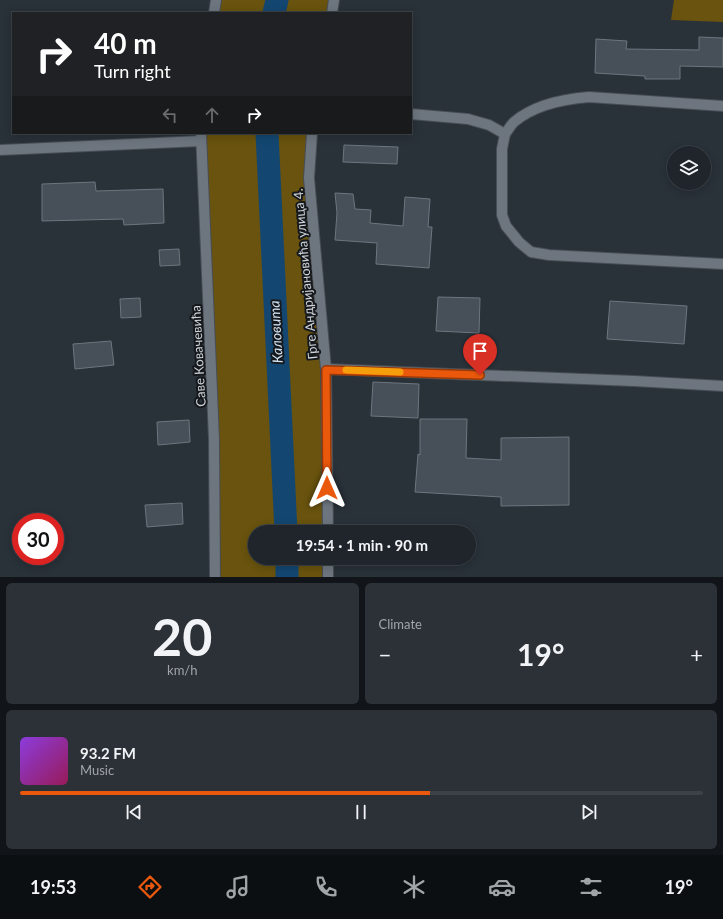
<!DOCTYPE html>
<html lang="en">
<head>
<meta charset="utf-8">
<style>
	:root { --surface:#1f252b; --page:#2c3137; --text:#f1f3f6; --muted:#a1a5a9; --line:#3c4247; --accent:#ea580c }
	body { margin:0; font-family:Lato,sans-serif; background:var(--page); color:var(--text); height:100vh; display:flex; flex-direction:column; font-size:15px; white-space:nowrap }
	* { box-sizing:border-box; margin:0 }
	p { font-size:13px; color:var(--muted) }
	.icon { flex:none; width:22px; height:22px; fill:none; stroke:currentColor; stroke-width:2; stroke-linecap:round; stroke-linejoin:round }
	.map { position:relative; height:577px; overflow:hidden }
	.drawer { display:flex; flex-direction:column; gap:6px; padding:6px; background:#111418; flex:1 }
	.drawer>* { flex:none }
	.banner { position:absolute; left:12px; top:12px; width:400px; height:122px; border-radius:0px; box-shadow:0 2px 10px #0003,0 0 0 1px var(--line); background:#202124; color:#fff; overflow:hidden }
	.fabs { position:absolute; left:667px; top:146px; display:grid; gap:8px }
	.fabs a { display:grid; place-items:center; width:44px; height:44px; border-radius:50%; background:var(--surface); box-shadow:0 2px 10px #0003,0 0 0 1px var(--line); font-size:20px }
	.speed { position:absolute; left:12px; top:513px; display:flex; gap:8px; font-size:20px; font-weight:700; text-align:center }
	.speed>* { display:grid; place-content:center; width:52px; height:52px; border-radius:50%; background:var(--surface); box-shadow:0 2px 10px #0003,0 0 0 1px var(--line); line-height:1 }
	.speed .limit { border:6px solid #d22; background:#fff; color:#111 }
	.pin { position:absolute; display:grid; place-items:center; width:34px; height:34px; color:#fff; margin:-41px -17px; border-radius:50% 50% 50% 0; rotate:-45deg; box-shadow:0 0 4px #0007 }
	.pin .icon { rotate:45deg }
	.me { position:absolute; width:44px; margin:-22px; rotate:0deg; stroke-linejoin:round; filter:drop-shadow(0 0 3px #0008) }
	.turn { display:flex; align-items:center; gap:14px; height:84px; padding:0 16px; font-size:18px }
	.turn .icon { width:52px; height:52px; stroke-width:2.5 }
	.turn b { display:block; font-size:28px; line-height:34px }
	.lanes { display:flex; align-items:center; height:38px; padding:0 16px; background:#0003; justify-content:center; gap:20px; direction:ltr }
	.lanes .off { opacity:.35 }
	.big { font-size:30px; font-weight:700; line-height:1.1 }
	.drawer .tile { flex:1; display:flex; flex-direction:column; justify-content:center; gap:6px; min-width:0; padding:0 14px; border-radius:6px; background:var(--page) }
	.drawer .dial { align-items:center; gap:0 }
	.dial b { font-size:52px; line-height:1 }
	.song { display:flex; align-items:center; gap:12px }
	.cover { width:48px; height:48px; border-radius:6px; background:linear-gradient(135deg,hsl(270 70% 55%),hsl(330 70% 35%)) }
	.played { height:4px; border-radius:2px; background:linear-gradient(90deg,var(--accent) 60%,var(--line) 60%) }
	.keys { display:flex; justify-content:space-around; direction:ltr }
	.heat { display:flex; justify-content:space-between; align-items:center; font-size:22px; direction:ltr }
	.drawer .tiles { flex:1; display:grid; gap:6px; grid-template-columns:1fr 1fr }
	.tile:last-child { grid-column:span 2 }
	.trip { position:absolute; left:248px; top:525px; width:228px; height:40px; border-radius:20px; background:var(--surface); box-shadow:0 2px 10px #0003,0 0 0 1px var(--line); font-weight:700; line-height:40px; text-align:center }
	.tabs { display:flex; height:64px; justify-content:space-around; align-items:center; background:#0c0f11; color:var(--muted) }
	.tabs .icon { width:28px; height:28px }
	.tabs .active { color:var(--accent) }
	.tabs b { font-size:18px; color:var(--text) }
	.map>svg:first-child { display:block }
</style>
</head>
<body>
<div class="map">
<svg width="723" height="577" viewBox="0 0 723 577">
	<rect width="100%" height="100%" fill="#293139"/>
	<g fill="#69530e">
		<polygon points="217,0 334,0 332,13 214,13"/>
		<polygon points="674,0 723,0 723,22 671,20"/>
		<polygon points="201,133 312,133 310,148 326,369 328,532 255,532 255,558 328,558 328,577 215,577"/>
	</g>
	<g fill="none" stroke-linecap="round" stroke-linejoin="round">
		<g stroke="#134771" stroke-width="23">
			<polyline points="274,13 277,0"/>
			<polyline points="267,133 286,532"/>
			<polyline points="287,558 287,577"/>
		</g>
	</g>
	<g fill="#474f58" stroke="#6d767f">
		<polygon points="699,37 723,38 723,67 680,66 680,79 645,79 645,76 595,73 596,39 627,41 626,49 699,50"/>
		<polygon points="344,145 398,147 397,164 343,162"/>
		<polygon points="95,182 96,191 163,189 164,223 124,225 123,219 42,221 42,184"/>
		<polygon points="335,193 353,194 355,209 371,210 370,223 403,226 405,197 430,199 428,227 432,227 429,268 376,264 377,243 335,240 337,213"/>
		<polygon points="179,249 180,265 160,266 159,250"/>
		<polygon points="438,297 480,298 479,333 436,331"/>
		<polygon points="140,298 141,317 121,318 120,299"/>
		<polygon points="610,301 687,306 684,344 607,339"/>
		<polygon points="111,341 114,365 75,369 73,344"/>
		<polygon points="373,382 419,384 418,418 371,416"/>
		<polygon points="420,419 467,419 466,458 501,460 501,438 569,437 569,505 501,506 501,497 415,492 418,454 420,455"/>
		<polygon points="189,420 190,442 158,445 157,422"/>
		<polygon points="182,503 183,524 147,527 145,505"/>
	</g>
	<g fill="none" stroke-linecap="round" stroke-linejoin="round">
		<defs>
			<g id="minor">
				<polyline points="214,13 216,0"/>
				<polyline points="332,13 334,0"/>
				<polyline points="411,114 468,119 489,125 505,134 502,149 502,215 506,226 519,242 531,252 549,255 723,264"/>
				<polyline points="201,133 214,439 215,577"/>
				<polyline points="312,133 309,178 326,369 328,532"/>
				<path d="M 505,134 C 508,130 511,125 514,122 C 534,105 564,99 589,97 L 723,106"/>
				<polyline points="0,150 201,141"/>
				<polyline points="326,369 634,381 723,386"/>
				<polyline points="328,558 328,577"/>
			</g>
		</defs>
		<use href="#minor" stroke="#474d54" stroke-width="12"/>
		<use href="#minor" stroke="#6d767f" stroke-width="10"/>
	</g>
	<g fill="none" stroke-linecap="round" stroke-linejoin="round">
		<defs>
			<polyline id="route" points="327,488 326,370 480,375"/>
		</defs>
		<use href="#route" stroke="#983908" stroke-width="10"/>
		<use href="#route" stroke="#ea580c" stroke-width="7"/>
		<polyline stroke="#f59e0b" stroke-width="7" points="346,370 400,372"/>
	</g>
	<g text-anchor="middle" stroke-width="4" stroke-linejoin="round" paint-order="stroke">
		<g font-size="13" fill="#ced3d8" stroke="#15181c">
			<text transform="translate(305 274) rotate(-95)" y="5">Грге Андријановића улица 4.</text>
			<text transform="translate(198 356) rotate(-93)" y="5">Саве Ковачевића</text>
		</g>
		<g font-size="14" font-style="italic" fill="#d1e2f2" stroke="#15181c">
			<text transform="translate(276 332) rotate(-93)" y="5">Каловита</text>
		</g>
	</g>
</svg>
<div class="fabs">
<a><svg class="icon" aria-label="layers" viewBox="0 0 24 24"><path d="M12 4l9 5-9 5-9-5zM3 14l9 5 9-5"/></svg></a>
</div>
<div class="speed"><div class="limit">30</div></div>
<div class="pin" style="left:480px;top:375px;background:#d93025"><svg class="icon" aria-label="arrive" viewBox="0 0 24 24"><path d="M6 21V4h12l-3 4 3 4H6"/></svg></div>
<svg class="me" style="left:327px;top:488px" viewBox="-20 -20 40 40"><path d="M0-17L14 15 0 8-14 15z" fill="#ea580c" stroke="#fff" stroke-width="4"/></svg>
<div class="trip">19:54 · 1 min · 90 m</div>
<div class="banner">
<div class="turn"><svg class="icon" aria-label="right" viewBox="0 0 24 24"><path d="M7 20v-9h11M14 6l5 5-5 5"/></svg><div><b>40 m</b>Turn right</div></div>
<div class="lanes"><svg class="icon off" aria-label="left" viewBox="0 0 24 24"><path d="M17 20v-9H6M10 6l-5 5 5 5"/></svg><svg class="icon off" aria-label="ahead" viewBox="0 0 24 24"><path d="M12 20V5M6 11l6-6 6 6"/></svg><svg class="icon" aria-label="right" viewBox="0 0 24 24"><path d="M7 20v-9h11M14 6l5 5-5 5"/></svg></div>
</div>
</div>
<section class="drawer">
<div class="tiles">
<div class="tile dial"><b>20</b><p>km/h</p></div>
<div class="tile"><p>Climate</p>
<div class="heat"><a>−</a><b class="big">19°</b><a>+</a></div>
</div>
<div class="tile">
<div class="song"><i class="cover"></i><div><b>93.2 FM</b><p>Music</p></div></div>
<div class="played"></div>
<div class="keys"><svg class="icon" aria-label="previous" viewBox="0 0 24 24"><path d="M18 5L8 12l10 7zM5 5v14"/></svg><svg class="icon" aria-label="pause" viewBox="0 0 24 24"><path d="M8 5v14M16 5v14"/></svg><svg class="icon" aria-label="next" viewBox="0 0 24 24"><path d="M6 5l10 7-10 7zM19 5v14"/></svg></div>
</div>
</div>
</section>
<nav class="tabs">
<b>19:53</b>
<svg class="icon active" aria-label="directions" viewBox="0 0 24 24"><path d="M12 3l9 9-9 9-9-9zM9 14v-3h6M13 9l2 2-2 2"/></svg>
<svg class="icon" aria-label="music" viewBox="0 0 24 24"><path d="M9 18V5l10-2v13"/><circle cx="6" cy="18" r="3"/><circle cx="16" cy="16" r="3"/></svg>
<svg class="icon" aria-label="phone" viewBox="0 0 24 24"><path d="M5 4h4l2 5-3 2q2 4 5 5l2-3 5 2v4C11 20 4 13 5 4z"/></svg>
<svg class="icon" aria-label="climate" viewBox="0 0 24 24"><path d="M12 3v18M4 7l16 10M4 17L20 7"/></svg>
<svg class="icon" aria-label="car" viewBox="0 0 24 24"><path d="M5 17H2v-5l4-1 3-4h7l3 4 3 1v5h-3M9 17h6M6 11h13"/><circle cx="7" cy="17" r="2"/><circle cx="17" cy="17" r="2"/></svg>
<svg class="icon" aria-label="filters" viewBox="0 0 24 24"><path d="M4 7h16M4 17h16"/><circle cx="9" cy="7" r="2"/><circle cx="15" cy="17" r="2"/></svg>
<b>19°</b>
</nav>
</body>
</html>
